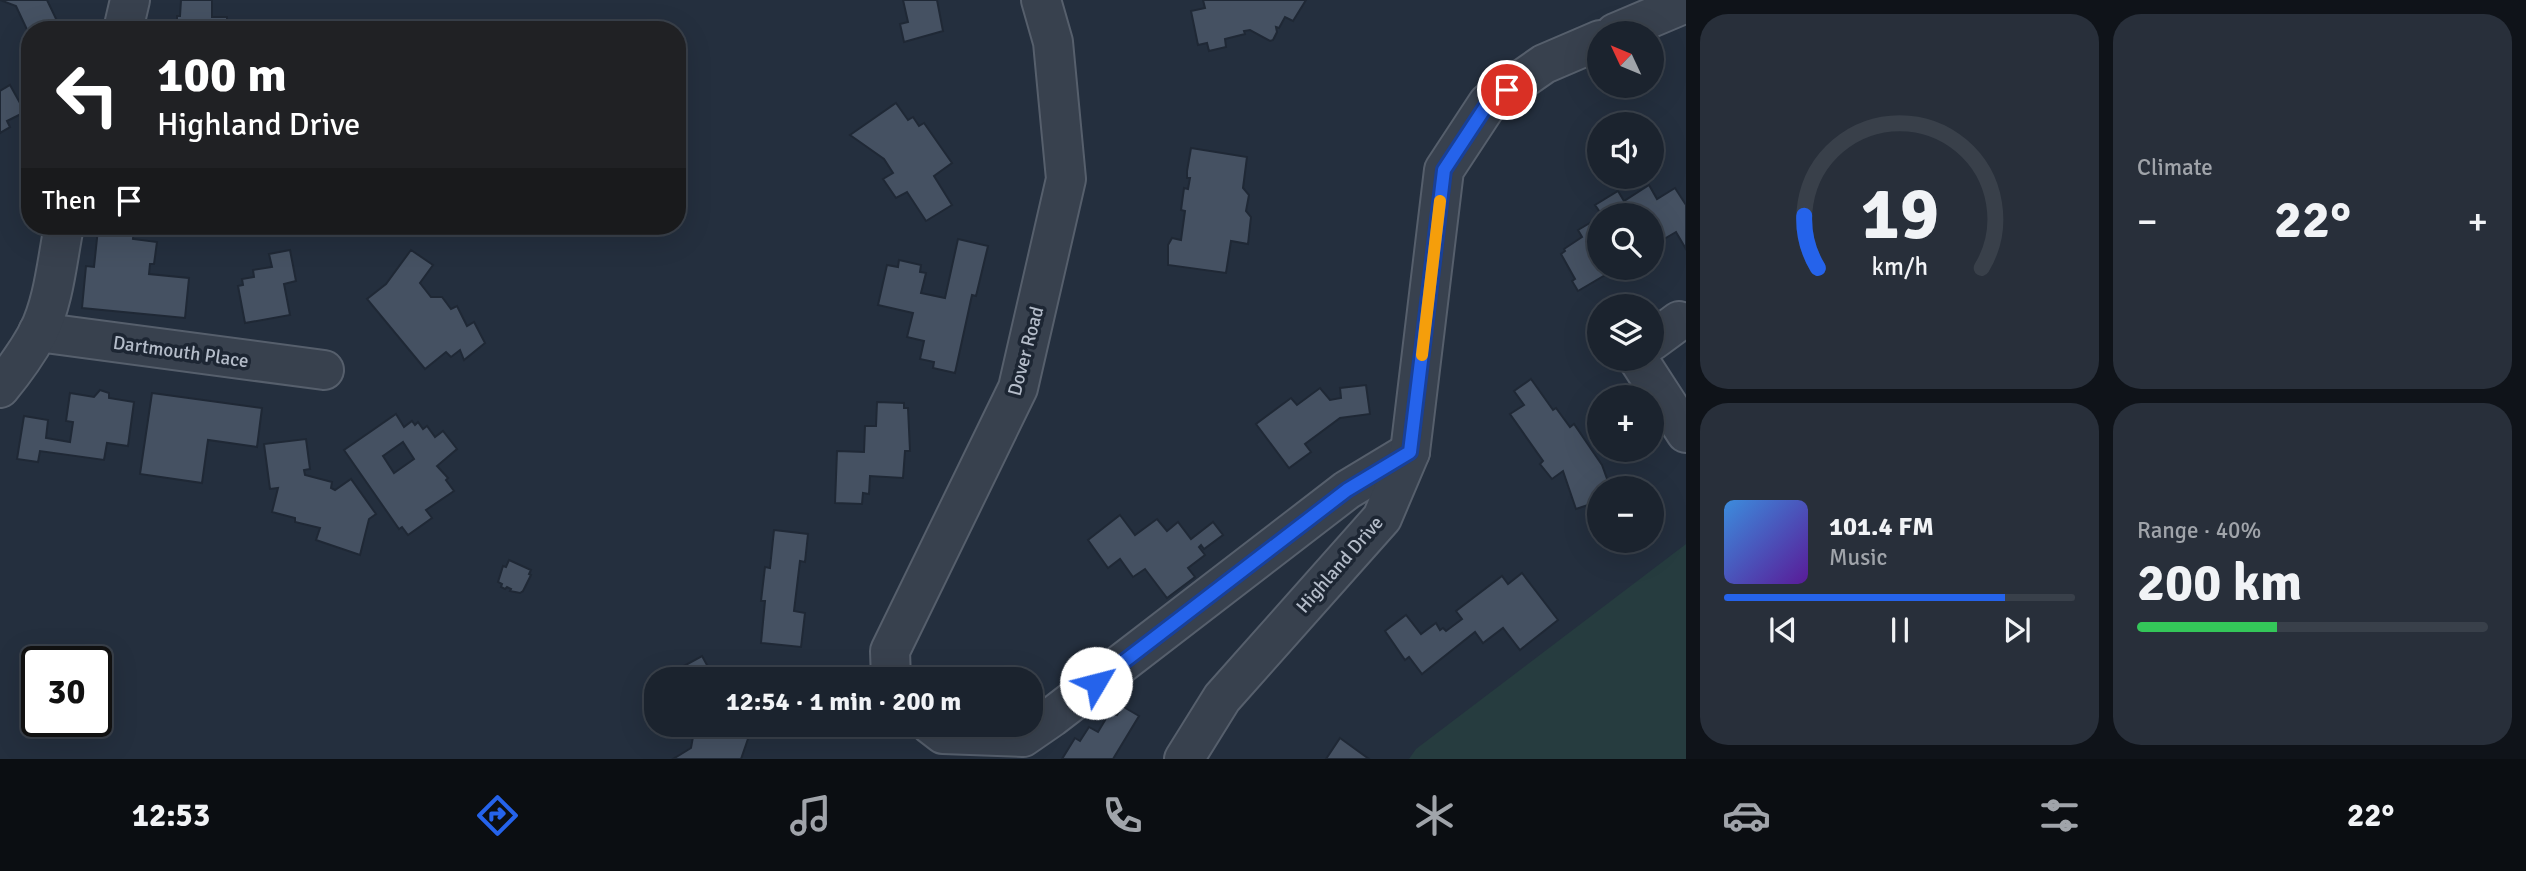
<!DOCTYPE html>
<html lang="en">
<head>
<meta charset="utf-8">
<style>
	:root { --surface:#1b232e; --page:#282f3a; --text:#f1f3f6; --muted:#a0a4aa; --line:#39404a; --accent:#2563eb }
	body { margin:0; font-family:Signika,sans-serif; background:var(--page); color:var(--text); height:100vh; display:flex; flex-direction:column; font-size:26px; white-space:nowrap }
	* { box-sizing:border-box; margin:0 }
	p { font-size:23px; color:var(--muted) }
	.icon { flex:none; width:38px; height:38px; fill:none; stroke:currentColor; stroke-width:2; stroke-linecap:round; stroke-linejoin:round }
	.map { position:relative; flex:1; overflow:hidden }
	.panel { display:flex; flex-direction:column; gap:14px; padding:14px; background:#0f1319; width:840px }
	.panel>* { flex:none }
	.banner { position:absolute; left:21px; top:21px; width:665px; height:214px; border-radius:28px; box-shadow:0 7px 28px #0002,0 0 0 2px var(--line); background:#202124; color:#fff; overflow:hidden }
	.needle { width:46px; rotate:314deg }
	.tools { position:absolute; left:1587px; top:21px; display:grid; gap:14px }
	.tools a { display:grid; place-items:center; width:77px; height:77px; border-radius:50%; background:var(--surface); box-shadow:0 7px 28px #0002,0 0 0 2px var(--line); font-size:35px }
	.speed { position:absolute; left:21px; top:646px; display:flex; gap:14px; font-size:35px; font-weight:700; text-align:center }
	.speed>* { display:grid; place-content:center; width:91px; height:91px; border-radius:50%; background:var(--surface); box-shadow:0 7px 28px #0002,0 0 0 2px var(--line); line-height:1 }
	.speed .limit { border:4px solid #111; border-radius:10px; background:#fff; color:#111 }
	.pin { position:absolute; display:grid; place-items:center; width:60px; height:60px; color:#fff; margin:-30px; border:4px solid #fff; border-radius:50%; box-shadow:0 2px 7px #0007 }
	.me { position:absolute; width:77px; margin:-38px; rotate:53deg; stroke-linejoin:round; filter:drop-shadow(0 0 5px #0008) }
	.turn { display:flex; align-items:center; gap:24px; height:147px; padding:0 21px; font-size:32px }
	.turn .icon { width:91px; height:91px; stroke-width:2.5 }
	.turn b { display:block; font-size:49px; line-height:60px }
	.then { display:flex; align-items:center; height:66px; padding:0 21px; background:#0003; gap:14px; font-size:26px }
	.big { font-size:52px; font-weight:700; line-height:1.1 }
	.panel .tile { flex:1; display:flex; flex-direction:column; justify-content:center; gap:10px; min-width:0; padding:0 24px; border-radius:28px; background:var(--page) }
	.panel .dial { align-items:center; gap:0 }
	.dial svg { height:182px; overflow:visible; fill:none; stroke:var(--line); stroke-width:7; stroke-linecap:round; text-anchor:middle }
	.dial text { fill:var(--text); stroke:none }
	.song { display:flex; align-items:center; gap:21px }
	.cover { width:84px; height:84px; border-radius:10px; background:linear-gradient(135deg,hsl(210 70% 55%),hsl(270 70% 35%)) }
	.played { height:7px; border-radius:4px; background:linear-gradient(90deg,var(--accent) 80%,var(--line) 80%) }
	.keys { display:flex; justify-content:space-around; direction:ltr }
	.heat { display:flex; justify-content:space-between; align-items:center; font-size:38px; direction:ltr }
	.charge { height:10px; border-radius:5px; background:linear-gradient(90deg,#34c759 40%,var(--line) 0) }
	.panel .tiles { flex:1; display:grid; gap:14px; grid-template-columns:repeat(2,1fr) }
	.trip { position:absolute; left:644px; top:667px; width:399px; height:70px; border-radius:28px; background:var(--surface); box-shadow:0 7px 28px #0002,0 0 0 2px var(--line); font-weight:700; line-height:70px; text-align:center }
	.dock { display:flex; height:112px; justify-content:space-around; align-items:center; background:#0b0e12; color:var(--muted) }
	.dock .icon { width:49px; height:49px }
	.dock .selected { color:var(--accent) }
	.dock b { font-size:32px; color:var(--text) }
	main { display:flex; flex:1; min-height:0 }
	.map>svg:first-child { display:block }
</style>
</head>
<body>
<main>
<div class="map">
<svg width="1686" height="759" viewBox="0 0 1686 759">
	<rect width="100%" height="100%" fill="#242f3e"/>
	<polygon fill="#263c3f" points="1686,544 1686,759 1409,759 1416,749"/>
	<g fill="#455162" stroke="#1f2835" stroke-width="2" fill-rule="evenodd">
		<polygon points="0,0 47,0 59,25 50,30 30,30 30,36 16,6"/>
		<polygon points="181,0 212,0 212,17 227,17 227,30 177,30 177,16 180,16"/>
		<polygon points="903,0 937,0 943,31 904,42 900,24 908,22"/>
		<polygon points="1203,0 1306,0 1293,21 1285,17 1279,28 1276,27 1277,32 1273,40 1270,41 1250,30 1244,31 1245,34 1225,39 1226,47 1209,51 1207,43 1198,45 1191,11 1205,8"/>
		<polygon points="10,85 25,112 7,121 10,127 0,133 0,91"/>
		<polygon points="896,103 908,120 913,117 919,126 924,123 952,163 934,176 952,205 926,221 907,192 896,198 883,179 893,173 884,159 850,135"/>
		<polygon points="1191,148 1247,157 1243,188 1249,195 1246,211 1251,217 1248,244 1231,241 1226,273 1168,265 1168,245 1172,238 1181,240 1185,211 1181,210 1184,188 1188,189 1190,178 1187,178 1187,171"/>
		<polygon points="1649,185 1657,199 1675,188 1686,205 1686,249 1676,232 1652,246 1652,215 1602,215 1595,205 1618,191 1624,201"/>
		<polygon points="1600,217 1600,268 1617,268 1578,291 1572,281 1575,279 1561,254 1565,251 1564,249 1582,237 1578,230"/>
		<polygon points="110,226 134,228 133,239 157,242 154,264 150,264 149,274 189,278 185,318 82,308 86,266 94,267 98,229 110,230"/>
		<polygon points="958,239 988,246 976,296 972,295 955,373 933,368 934,362 920,359 924,341 907,337 913,313 878,305 887,265 898,267 899,260 921,265 920,272 926,273 921,293 945,298"/>
		<polygon points="290,250 296,281 284,284 290,315 245,323 238,286 243,285 242,279 254,277 253,270 272,267 269,254"/>
		<polygon points="411,250 433,265 420,283 431,297 442,297 451,309 457,306 467,326 474,322 485,343 464,360 460,350 451,357 446,352 425,369 367,299 386,284"/>
		<polygon points="1531,379 1553,410 1556,408 1570,427 1574,424 1602,465 1610,487 1600,488 1600,501 1576,509 1563,471 1552,479 1540,464 1543,461 1510,414 1524,405 1514,391"/>
		<polygon points="1366,385 1370,414 1340,418 1305,444 1311,452 1289,468 1256,424 1291,398 1297,405 1320,388 1330,400 1341,398 1340,388"/>
		<polygon points="100,390 109,393 109,398 134,402 128,446 107,443 104,460 40,451 38,462 17,459 24,416 48,420 46,438 70,442 73,422 66,421 70,393 94,397"/>
		<polygon points="152,393 262,408 257,447 208,440 202,483 140,474"/>
		<polygon points="877,402 904,403 904,408 908,408 910,451 905,451 903,478 870,476 869,494 863,493 862,504 835,503 837,451 864,452 865,426 876,426"/>
		<path d="M 396,414 L 404,427 L 412,421 L 415,425 L 418,422 L 423,429 L 427,426 L 435,437 L 443,431 L 457,449 L 437,466 L 448,478 L 446,480 L 454,491 L 426,510 L 432,518 L 408,535 L 402,527 L 399,529 L 344,450 ZM 403,442 L 414,459 L 394,473 L 383,456 Z"/>
		<polygon points="306,439 310,469 304,470 305,475 332,482 331,488 335,490 351,479 376,514 369,519 360,555 316,540 320,528 295,522 295,518 272,512 278,488 270,489 264,444"/>
		<polygon points="1120,515 1135,535 1157,519 1167,531 1178,522 1191,539 1213,522 1223,535 1204,549 1201,545 1199,547 1205,555 1188,568 1195,577 1167,598 1145,569 1133,577 1120,559 1108,568 1088,540"/>
		<polygon points="774,530 808,534 805,562 800,561 794,611 805,613 801,647 761,643 765,601 761,601 765,567 770,568"/>
		<polygon points="509,560 531,570 529,574 531,575 523,591 520,593 510,591 511,589 507,587 505,589 501,587 502,584 498,582 503,566 506,567"/>
		<polygon points="1522,573 1558,620 1520,650 1503,628 1483,643 1475,632 1422,674 1409,657 1405,660 1385,631 1406,615 1421,634 1436,623 1440,630 1443,628 1446,631 1462,619 1456,611 1502,576 1508,584"/>
		<polygon points="702,656 712,674 718,670 723,679 674,679 671,673"/>
		<polygon points="1122,706 1139,716 1113,759 1062,759 1075,738 1080,741 1089,727 1098,732 1110,712 1117,715"/>
		<polygon points="688,724 737,724 736,729 750,733 741,759 673,759 691,748 695,726"/>
		<polygon points="1340,738 1369,759 1326,759"/>
	</g>
	<g fill="none" stroke-linecap="round" stroke-linejoin="round">
		<defs>
			<g id="minor">
				<polyline points="123,30 130,0"/>
				<polyline points="1615,33 1686,3"/>
				<polyline points="38,332 324,370"/>
				<polyline points="1652,341 1679,321"/>
				<polyline points="1638,359 1686,433"/>
				<path d="M 0,388 C 14,371 27,353 38,333 C 54,301 57,261 64,226"/>
				<polyline points="891,679 890,651 1018,388 1066,179 1053,42 1041,0"/>
				<polyline points="930,724 943,734 1023,737 1052,717 1347,490 1410,452"/>
				<polyline points="1184,759 1222,698 1382,518 1410,452 1444,170 1488,103 1544,64 1600,40"/>
			</g>
		</defs>
		<use href="#minor" stroke="#565f6c" stroke-width="42"/>
		<use href="#minor" stroke="#38414e" stroke-width="38"/>
	</g>
	<g fill="none" stroke-linecap="round" stroke-linejoin="round">
		<defs>
			<polyline id="route" points="1096,683 1347,490 1410,452 1444,170 1488,103 1507,90"/>
		</defs>
		<use href="#route" stroke="#184099" stroke-width="18"/>
		<use href="#route" stroke="#2563eb" stroke-width="12"/>
		<polyline stroke="#f59e0b" stroke-width="12" points="1422,355 1440,201"/>
	</g>
	<g text-anchor="middle" stroke-width="7" stroke-linejoin="round" paint-order="stroke">
		<g font-size="19" fill="#b4bcc9" stroke="#1d2633">
			<text transform="translate(181 351) rotate(8)" y="7">Dartmouth Place</text>
			<text transform="translate(1025 351) rotate(-75)" y="7">Dover Road</text>
			<text transform="translate(1339 564) rotate(-49)" y="7">Highland Drive</text>
		</g>
	</g>
</svg>
<div class="tools">
<a><svg class="needle" viewBox="-14 -14 28 28"><path d="M0-13l5 13h-10z" fill="#e53935"/><path d="M0 13l5-13h-10z" fill="#a0a4aa"/></svg></a>
<a><svg class="icon" aria-label="sound" viewBox="0 0 24 24"><path d="M4 9h4l5-4v14l-5-4H4zM17 9q2 3 0 6"/></svg></a>
<a><svg class="icon" aria-label="search" viewBox="0 0 24 24"><circle cx="10" cy="10" r="6"/><path d="M15 15l6 6"/></svg></a>
<a><svg class="icon" aria-label="layers" viewBox="0 0 24 24"><path d="M12 4l9 5-9 5-9-5zM3 14l9 5 9-5"/></svg></a>
<a>+</a>
<a>−</a>
</div>
<div class="speed"><div class="limit">30</div></div>
<div class="pin" style="left:1507px;top:90px;background:#d93025"><svg class="icon" aria-label="arrive" viewBox="0 0 24 24"><path d="M6 21V4h12l-3 4 3 4H6"/></svg></div>
<svg class="me" style="left:1096px;top:683px" viewBox="-20 -20 40 40"><circle r="19" fill="#fff"/><path d="M0-13L10 11 0 6-10 11z" fill="#2563eb"/></svg>
<div class="trip">12:54 · 1 min · 200 m</div>
<div class="banner">
<div class="turn"><svg class="icon" aria-label="left" viewBox="0 0 24 24"><path d="M17 20v-9H6M10 6l-5 5 5 5"/></svg><div><b>100 m</b>Highland Drive</div></div>
<div class="then">Then<svg class="icon" aria-label="arrive" viewBox="0 0 24 24"><path d="M6 21V4h12l-3 4 3 4H6"/></svg></div>
</div>
</div>
<section class="panel">
<div class="tiles">
<div class="tile dial"><svg viewBox="0 0 100 80">
<path d="M14 69A42 42 0 1 1 86 69"/>
<path d="M14 69A42 42 0 0 1 8 46" stroke="#2563eb"/>
<text x="50" y="56" font-size="32" font-weight="700">19</text>
<text x="50" y="72" font-size="11">km/h</text>
</svg></div>
<div class="tile"><p>Climate</p>
<div class="heat"><a>−</a><b class="big">22°</b><a>+</a></div>
</div>
<div class="tile">
<div class="song"><i class="cover"></i><div><b>101.4 FM</b><p>Music</p></div></div>
<div class="played"></div>
<div class="keys"><svg class="icon" aria-label="previous" viewBox="0 0 24 24"><path d="M18 5L8 12l10 7zM5 5v14"/></svg><svg class="icon" aria-label="pause" viewBox="0 0 24 24"><path d="M8 5v14M16 5v14"/></svg><svg class="icon" aria-label="next" viewBox="0 0 24 24"><path d="M6 5l10 7-10 7zM19 5v14"/></svg></div>
</div>
<div class="tile"><p>Range · 40%</p><b class="big">200 km</b><div class="charge"></div></div>
</div>
</section>
</main>
<nav class="dock">
<b>12:53</b>
<svg class="icon selected" aria-label="directions" viewBox="0 0 24 24"><path d="M12 3l9 9-9 9-9-9zM9 14v-3h6M13 9l2 2-2 2"/></svg>
<svg class="icon" aria-label="music" viewBox="0 0 24 24"><path d="M9 18V5l10-2v13"/><circle cx="6" cy="18" r="3"/><circle cx="16" cy="16" r="3"/></svg>
<svg class="icon" aria-label="phone" viewBox="0 0 24 24"><path d="M5 4h4l2 5-3 2q2 4 5 5l2-3 5 2v4C11 20 4 13 5 4z"/></svg>
<svg class="icon" aria-label="climate" viewBox="0 0 24 24"><path d="M12 3v18M4 7l16 10M4 17L20 7"/></svg>
<svg class="icon" aria-label="car" viewBox="0 0 24 24"><path d="M5 17H2v-5l4-1 3-4h7l3 4 3 1v5h-3M9 17h6M6 11h13"/><circle cx="7" cy="17" r="2"/><circle cx="17" cy="17" r="2"/></svg>
<svg class="icon" aria-label="filters" viewBox="0 0 24 24"><path d="M4 7h16M4 17h16"/><circle cx="9" cy="7" r="2"/><circle cx="15" cy="17" r="2"/></svg>
<b>22°</b>
</nav>
</body>
</html>
